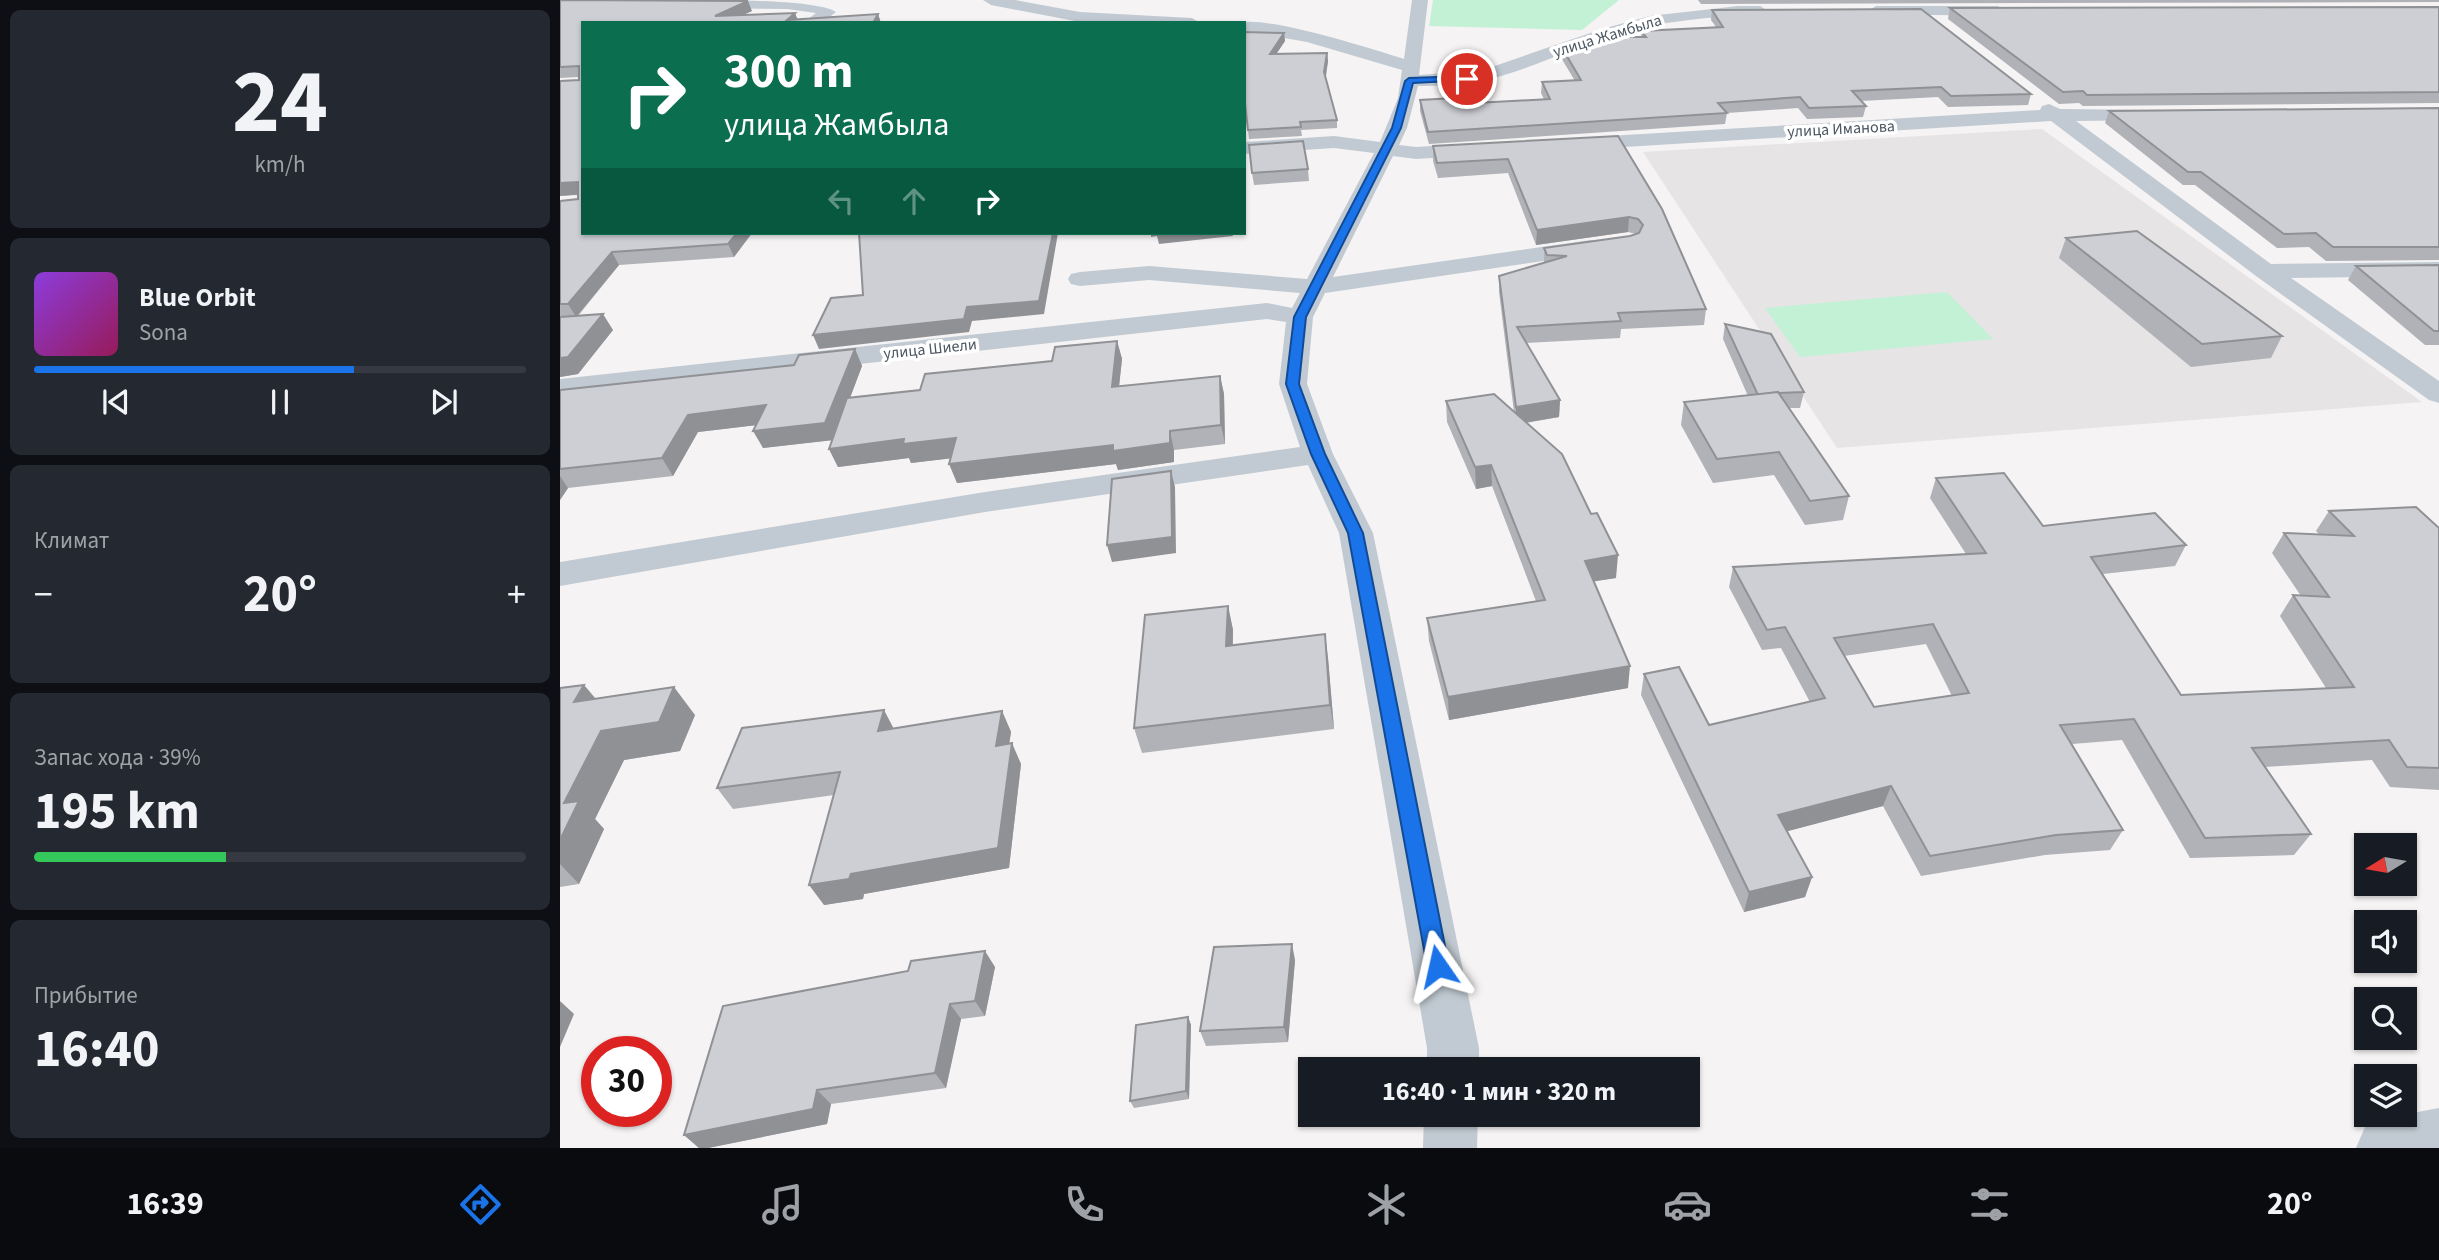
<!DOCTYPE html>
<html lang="ru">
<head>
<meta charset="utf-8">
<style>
	:root { --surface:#171b24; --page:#242831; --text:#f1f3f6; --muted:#9ea1a6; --line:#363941; --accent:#1a73e8 }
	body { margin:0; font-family:"Source Sans 3",sans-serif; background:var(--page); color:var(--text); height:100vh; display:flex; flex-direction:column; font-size:26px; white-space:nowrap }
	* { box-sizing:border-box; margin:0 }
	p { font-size:23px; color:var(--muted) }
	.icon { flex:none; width:38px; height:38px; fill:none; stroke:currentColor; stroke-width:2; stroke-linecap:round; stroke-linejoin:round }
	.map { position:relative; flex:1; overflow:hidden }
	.side { display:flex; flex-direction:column; gap:10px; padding:10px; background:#0d0f14; width:560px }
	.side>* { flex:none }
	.top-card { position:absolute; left:21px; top:21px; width:665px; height:214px; border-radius:0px; box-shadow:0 2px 5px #0004; background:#0b6e4f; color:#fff; overflow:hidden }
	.needle { width:46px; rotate:259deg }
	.tools { position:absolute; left:1794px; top:833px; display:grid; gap:14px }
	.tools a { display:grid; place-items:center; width:63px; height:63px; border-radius:0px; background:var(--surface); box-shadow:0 2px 5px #0004; font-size:35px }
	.speed { position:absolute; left:21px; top:1036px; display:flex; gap:14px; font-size:35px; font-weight:700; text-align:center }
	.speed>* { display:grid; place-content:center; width:91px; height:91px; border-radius:50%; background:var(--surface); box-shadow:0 2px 5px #0004; line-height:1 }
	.speed .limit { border:10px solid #d22; background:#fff; color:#111 }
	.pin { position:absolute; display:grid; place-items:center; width:60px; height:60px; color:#fff; margin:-30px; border:4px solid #fff; border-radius:50%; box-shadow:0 2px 7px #0007 }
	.me { position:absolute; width:77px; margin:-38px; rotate:349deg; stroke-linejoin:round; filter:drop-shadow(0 0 5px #0008) }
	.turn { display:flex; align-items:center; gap:24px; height:147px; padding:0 28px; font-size:32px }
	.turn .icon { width:91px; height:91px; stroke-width:2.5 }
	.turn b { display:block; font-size:49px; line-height:60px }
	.lanes { display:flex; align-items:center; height:66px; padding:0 28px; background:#0003; justify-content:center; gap:35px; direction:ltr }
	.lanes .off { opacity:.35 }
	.big { font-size:52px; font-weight:700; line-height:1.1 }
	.side .card { flex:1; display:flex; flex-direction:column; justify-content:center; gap:10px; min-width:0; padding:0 24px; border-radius:10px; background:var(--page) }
	.side .dial { align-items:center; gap:0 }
	.dial b { font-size:91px; line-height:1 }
	.song { display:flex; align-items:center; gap:21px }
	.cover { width:84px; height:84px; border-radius:10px; background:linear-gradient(135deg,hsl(270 70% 55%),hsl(330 70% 35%)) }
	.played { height:7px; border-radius:4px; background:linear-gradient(90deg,var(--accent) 65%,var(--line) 65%) }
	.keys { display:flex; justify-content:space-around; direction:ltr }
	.heat { display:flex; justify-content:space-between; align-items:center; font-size:38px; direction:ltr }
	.charge { height:10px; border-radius:5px; background:linear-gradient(90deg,#34c759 39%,var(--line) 0) }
	.trip { position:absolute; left:738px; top:1057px; width:402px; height:70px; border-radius:0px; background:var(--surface); box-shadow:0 2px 5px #0004; font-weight:700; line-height:70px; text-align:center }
	.dock { display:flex; height:112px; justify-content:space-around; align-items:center; background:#090b0e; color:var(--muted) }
	.dock .icon { width:49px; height:49px }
	.dock .on { color:var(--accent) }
	.dock b { font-size:32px; color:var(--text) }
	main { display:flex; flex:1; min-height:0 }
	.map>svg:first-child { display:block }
</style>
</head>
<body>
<main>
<section class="side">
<div class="card dial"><b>24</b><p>km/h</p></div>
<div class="card">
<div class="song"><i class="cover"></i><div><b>Blue Orbit</b><p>Sona</p></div></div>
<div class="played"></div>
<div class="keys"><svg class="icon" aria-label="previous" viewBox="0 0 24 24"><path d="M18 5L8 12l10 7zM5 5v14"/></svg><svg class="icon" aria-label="pause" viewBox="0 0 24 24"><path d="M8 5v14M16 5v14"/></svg><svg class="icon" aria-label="next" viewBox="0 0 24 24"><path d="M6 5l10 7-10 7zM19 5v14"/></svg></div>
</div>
<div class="card"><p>Климат</p>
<div class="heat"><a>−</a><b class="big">20°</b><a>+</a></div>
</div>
<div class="card"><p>Запас хода · 39%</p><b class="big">195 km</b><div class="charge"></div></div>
<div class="card"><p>Прибытие</p><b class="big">16:40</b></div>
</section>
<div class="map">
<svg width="1879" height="1148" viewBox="0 0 1879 1148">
	<rect width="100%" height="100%" fill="#f5f3f3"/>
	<polygon fill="#e6e4e5" points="1482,129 1862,402 1277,448 1083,152"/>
	<g fill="#c3f1d5">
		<polygon points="873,0 1059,0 1022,30 869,26"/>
		<polygon points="1387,292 1433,339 1240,357 1205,308"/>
	</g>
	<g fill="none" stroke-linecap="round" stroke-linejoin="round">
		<g fill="#c1cad2" fill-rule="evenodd">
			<path d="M 137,0 C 166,0 258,0 276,12 L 262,23 L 243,23 L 256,13 L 227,9 L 143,8 L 138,6 L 135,3 Z"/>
			<polygon points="423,0 455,0 520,12 632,18 640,23 520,22 431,5"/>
			<path d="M 852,0 L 868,0 L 859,75 L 923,70 L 1042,29 L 1090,16 L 1178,6 L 1200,6 L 1208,11 L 1200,16 C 1150,16 1100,21 1052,36 C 1010,49 970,69 927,80 C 904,85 881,86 858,86 L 847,128 L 839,145 L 856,147 L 921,143 L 928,145 L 931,149 L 928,153 L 921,155 L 856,159 L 833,156 L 773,277 L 1031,240 L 1039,242 L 1043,247 L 1039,252 L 1031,254 L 765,293 L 753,317 L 747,384 L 773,454 L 813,533 L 919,1048 L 919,1069 L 867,1069 L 867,1048 L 779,533 L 748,465 L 425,512 L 0,586 L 0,562 L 425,492 L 740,447 L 719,384 L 726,322 L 707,319 L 0,397 L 0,379 L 707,303 L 732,308 L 740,293 L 589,280 L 520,286 L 511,284 L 508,279 L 511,274 L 520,272 L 589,266 L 747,279 L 814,153 L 774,148 L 684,154 L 684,142 L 774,136 L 820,142 L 838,98 L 842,70 L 747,42 L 684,31 L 684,23 L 678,23 C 707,15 811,49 844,59 Z"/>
			<polygon points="1316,6 1438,6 1446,11 1438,16 1311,14 1308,11"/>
			<polygon points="1489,104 1500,109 1602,110 1605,114 1595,120 1516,121 1711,264 1879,262 1879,276 1731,278 1879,381 1879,403 1869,400 1696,276 1491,121 1015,150 1008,148 1005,144 1008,140 1015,138 1480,110 1482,106"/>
			<polygon points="864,1115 918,1115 917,1148 863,1148"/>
		</g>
		<polygon fill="#c1cad2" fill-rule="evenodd" points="1879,1108 1879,1148 1796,1148 1805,1127 1826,1118"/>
	</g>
	<g fill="#b0b2b7" fill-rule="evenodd">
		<polygon points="0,0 192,11 183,15 235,13 237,19 318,14 321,23 23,23 192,233 174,257 59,265 18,316 53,330 18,374 0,377 0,201 18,199 18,195 0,196 0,81 19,80 19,77 0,78"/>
		<polygon points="1138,0 1879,0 1879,2 1141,4"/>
		<polygon points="1879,7 1879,103 1523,106 1519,103 1499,104 1388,19 1390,8"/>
		<polygon points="1152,10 1471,94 1468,105 1388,107 1378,97 1301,101 1306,106 1303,117 1247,119 1238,108 1167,113 1165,124 869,144 860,111 860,100 915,103 984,99 981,93 982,82 1015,81 1000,56 1001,46 1059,40 1059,37 1081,37 1081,31 1156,27 1151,20"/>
		<polygon points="724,33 725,41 716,54 767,53 768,61 766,77 777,120 777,128 741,130 742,136 689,139 685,101"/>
		<polygon points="1879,108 1879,260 1766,261 1749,247 1717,248 1635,185 1623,185 1545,123 1549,111"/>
		<polygon points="1058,136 1146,309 1144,325 1061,329 1060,338 966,343 1000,400 999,417 966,423 1056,578 1034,581 1068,688 889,720 869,641 867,618 976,601 932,486 916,489 887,422 886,401 954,412 939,292 939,276 984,263 984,248 1070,236 1076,234 1068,232 976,245 948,173 878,178 873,161 873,146"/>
		<polygon points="748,169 749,181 694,185 692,173"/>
		<polygon points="1506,238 1722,336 1711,358 1631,367 1499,258"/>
		<polygon points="1879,265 1879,345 1865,345 1788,280 1796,266"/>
		<polygon points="1165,324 1244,392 1240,408 1229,408 1289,496 1283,520 1245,525 1214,475 1153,483 1121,425 1124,402 1188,396 1163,339"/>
		<polygon points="557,341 562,359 559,386 660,376 664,394 665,444 614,450 614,462 558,470 556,464 397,483 391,458 351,463 349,458 278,467 269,449 272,440 203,448 196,425 138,432 113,476 8,488 0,500 0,390 234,365 295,349 302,366 290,398 360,390 492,361"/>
		<path d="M 1376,478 L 1483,526 L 1626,545 L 1615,566 L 1543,574 L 1621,695 L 1766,688 L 1720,616 L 1733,595 L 1741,596 L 1712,553 L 1724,533 L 1760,535 L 1756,531 L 1769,511 L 1879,528 L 1879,790 L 1830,787 L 1812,760 L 1705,767 L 1751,834 L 1734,855 L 1630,858 L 1562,740 L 1512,744 L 1563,830 L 1550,850 L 1485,855 L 1361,876 L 1323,806 L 1227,831 L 1252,877 L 1245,897 L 1184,912 L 1081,695 L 1084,674 L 1149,725 L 1250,702 L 1221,648 L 1202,650 L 1169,587 L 1173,567 L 1406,554 L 1370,498 ZM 1366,644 L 1392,696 L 1314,707 L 1284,656 Z"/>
		<polygon points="668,606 673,630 673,645 768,658 774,729 582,753 574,728"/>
		<polygon points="24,685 36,699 135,715 120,751 64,760 35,819 44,829 19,884 0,887 0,688"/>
		<polygon points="442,711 451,732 449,743 461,764 449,868 304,894 303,899 264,905 274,795 173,809 157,788 334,728"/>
		<polygon points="735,960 728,1042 646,1046 640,1031"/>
		<polygon points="435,967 425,1016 401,1019 386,1088 271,1104 267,1124 148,1148 139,1148 124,1135 348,971"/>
		<polygon points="628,1017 631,1025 629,1099 574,1108 570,1101"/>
	</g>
	<g fill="#909195">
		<polygon points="188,1 192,11 165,23 155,16"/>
		<polygon points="235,13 239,23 227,20"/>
		<polygon points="318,14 321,23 313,23"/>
		<polygon points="724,33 725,41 711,62 710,54"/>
		<polygon points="767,53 768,61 765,80 764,72"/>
		<polygon points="18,182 23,194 0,196 0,183"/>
		<polygon points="1069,217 1068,232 976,245 977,230"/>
		<polygon points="177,233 192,233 174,257 168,244"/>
		<polygon points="493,233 498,233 484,314 412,321 409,332 259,349 253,335 407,307"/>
		<polygon points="591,233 672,233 673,236 599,244 597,236 591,237"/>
		<polygon points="52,252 59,265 16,317 8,304"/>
		<polygon points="43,314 53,330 18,374 0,377 0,358"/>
		<polygon points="557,341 562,359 557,405 552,387"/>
		<polygon points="295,349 302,366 274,440 203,448 193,431"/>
		<polygon points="660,376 664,394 665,444 661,425"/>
		<polygon points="1000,400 999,417 956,424 956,407"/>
		<polygon points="206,405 215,423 138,432 113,476 102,458 128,415"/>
		<polygon points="610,431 614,450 614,462 558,470 556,464 397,483 389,464"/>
		<polygon points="396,438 403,457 351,463 349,458 278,467 269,449 344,439"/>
		<polygon points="931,465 932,486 916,489 915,467"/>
		<polygon points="611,471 615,487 616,553 552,562 547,545"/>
		<polygon points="0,476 8,488 0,500"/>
		<polygon points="1058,555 1056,578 1024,583 1025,561"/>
		<polygon points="668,606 673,630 672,670 666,646"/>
		<polygon points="765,634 768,658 774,729 770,705"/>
		<polygon points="1070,666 1068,688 889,720 888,697"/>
		<polygon points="24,685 47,713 14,702"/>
		<polygon points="114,687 135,715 120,751 64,760 35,819 44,829 19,884 0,864 0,840 4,803 41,731"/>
		<polygon points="324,710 335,731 318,731"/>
		<polygon points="442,711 451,732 446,766 436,746"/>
		<polygon points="452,743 461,764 449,868 304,894 303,899 264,905 249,885 291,874"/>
		<polygon points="1331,786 1323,806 1213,835 1218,815"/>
		<polygon points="1252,877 1245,897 1184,912 1189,892"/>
		<polygon points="732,944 735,960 728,1042 724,1027"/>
		<polygon points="425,951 435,967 425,1016 415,1001"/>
		<polygon points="0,1001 14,1014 0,1047"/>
		<polygon points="390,1004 401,1019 386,1088 375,1073"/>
		<polygon points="628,1017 631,1025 629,1099 626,1091"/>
		<polygon points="257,1090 271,1104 267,1124 148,1148 139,1148 124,1135"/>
	</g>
	<g fill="#cdcfd5" stroke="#909195" stroke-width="2" fill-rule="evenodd">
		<polygon points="0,0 188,1 155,16 235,13 227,20 318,14 313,23 23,23 23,233 177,233 168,244 52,252 8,304 0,304 0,201 18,199 18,182 0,183 0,81 19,80 19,66 0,67"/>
		<polygon points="1879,7 1879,92 1527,95 1523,91 1503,92 1390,8"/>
		<polygon points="1361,9 1471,94 1391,96 1381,87 1292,91 1306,106 1249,108 1240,97 1158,103 1167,113 868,132 860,100 912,97 915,103 990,99 982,82 1021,80 1001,46 1060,40 1059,37 1086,37 1081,31 1163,27 1152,10"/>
		<polygon points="684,32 724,33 710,54 767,53 764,72 777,120 740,122 741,127 688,130 684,95"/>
		<polygon points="1879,108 1879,247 1773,247 1756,233 1724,234 1641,172 1628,172 1549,111"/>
		<polygon points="1058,136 1102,209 1146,309 1058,313 1061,321 957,327 1000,400 956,407 939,276 1007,256 987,255 984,248 1070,236 1079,233 1083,225 1078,219 1069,217 977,230 948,159 877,163 873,146"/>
		<polygon points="743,141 748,169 692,173 689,145"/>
		<polygon points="1577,231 1722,336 1642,344 1506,238"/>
		<polygon points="299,233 493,233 479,301 407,307 404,319 253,335 271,298 303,295"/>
		<polygon points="1879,265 1879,331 1874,331 1796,266"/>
		<polygon points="43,314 8,357 0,358 0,317"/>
		<polygon points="1165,324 1211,334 1244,392 1219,393 1218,392 1198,395"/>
		<polygon points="557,341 552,387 660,376 661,425 610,431 610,443 553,451 553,445 389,464 396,438 343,444 344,439 269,449 287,398 360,390 365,374 492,361 495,347"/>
		<polygon points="295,349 265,423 193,431 206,405 128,415 102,458 0,469 0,390 234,365 239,355"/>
		<polygon points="1218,392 1289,496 1250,501 1219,452 1157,459 1124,402"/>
		<polygon points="934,394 1002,454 1031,514 1037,513 1058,555 1025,561 1070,666 888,697 867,618 985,600 931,465 915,467 886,401"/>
		<polygon points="611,471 612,537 547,545 552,479"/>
		<path d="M 1444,473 L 1483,526 L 1595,513 L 1626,545 L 1531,557 L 1621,695 L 1794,687 L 1733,595 L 1769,597 L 1724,533 L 1794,536 L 1769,511 L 1856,507 L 1879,528 L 1879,768 L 1847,767 L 1829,740 L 1692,748 L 1751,834 L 1645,838 L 1574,719 L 1500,725 L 1563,830 L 1496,835 L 1370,856 L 1331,786 L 1218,815 L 1252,877 L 1189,892 L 1084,674 L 1119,667 L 1149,725 L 1265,698 L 1225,627 L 1207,630 L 1173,567 L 1426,553 L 1376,478 ZM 1373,624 L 1409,693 L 1314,707 L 1274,638 Z"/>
		<polygon points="668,606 666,646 765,634 770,705 574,728 585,615"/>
		<polygon points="24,685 14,702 114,687 99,722 41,731 4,803 19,801 0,840 0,688"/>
		<polygon points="324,710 318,731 442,711 436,746 452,743 438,848 291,874 289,879 249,885 280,772 157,788 182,728"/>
		<polygon points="732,944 724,1027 640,1031 654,947"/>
		<polygon points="425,951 415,1001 390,1004 375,1073 257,1090 253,1109 124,1135 163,1006 348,971 351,961"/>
		<polygon points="628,1017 626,1091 570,1101 576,1025"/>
	</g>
	<polygon fill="#1a73e8" stroke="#114b97" stroke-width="2" points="907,76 910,80 853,83 841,128 746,317 739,384 765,454 803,533 889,966 886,974 878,977 870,974 867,966 788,533 751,454 726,384 734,317 832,128 845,81 849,78"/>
	<g text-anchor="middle" stroke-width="7" stroke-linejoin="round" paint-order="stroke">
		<g font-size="16" fill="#4a5661" stroke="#fff">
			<text transform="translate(1047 35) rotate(-17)" y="6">улица Жамбыла</text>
			<text transform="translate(1281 128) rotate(-3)" y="6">улица Иманова</text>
			<text transform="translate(370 348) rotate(-6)" y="6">улица Шиели</text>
		</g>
	</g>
</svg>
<div class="tools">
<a><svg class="needle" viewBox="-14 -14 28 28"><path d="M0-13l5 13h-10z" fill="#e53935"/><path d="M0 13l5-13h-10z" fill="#9ea1a6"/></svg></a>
<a><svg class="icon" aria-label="sound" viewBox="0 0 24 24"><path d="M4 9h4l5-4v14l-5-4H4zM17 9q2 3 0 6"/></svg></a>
<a><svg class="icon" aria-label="search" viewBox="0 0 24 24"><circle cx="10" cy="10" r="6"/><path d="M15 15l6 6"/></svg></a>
<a><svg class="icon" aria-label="layers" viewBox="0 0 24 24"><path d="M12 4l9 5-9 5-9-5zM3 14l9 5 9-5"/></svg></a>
</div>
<div class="speed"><div class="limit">30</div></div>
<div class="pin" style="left:907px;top:79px;background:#d93025"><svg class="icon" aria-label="arrive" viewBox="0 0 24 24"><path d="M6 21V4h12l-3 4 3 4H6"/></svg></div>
<svg class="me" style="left:878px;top:966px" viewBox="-20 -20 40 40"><path d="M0-17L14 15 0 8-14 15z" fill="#1a73e8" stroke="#fff" stroke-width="4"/></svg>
<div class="trip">16:40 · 1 мин · 320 m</div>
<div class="top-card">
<div class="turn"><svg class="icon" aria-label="right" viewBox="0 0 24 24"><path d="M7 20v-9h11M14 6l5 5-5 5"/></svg><div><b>300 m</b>улица Жамбыла</div></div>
<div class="lanes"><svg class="icon off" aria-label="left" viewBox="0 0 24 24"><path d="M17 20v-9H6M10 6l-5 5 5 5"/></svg><svg class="icon off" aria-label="ahead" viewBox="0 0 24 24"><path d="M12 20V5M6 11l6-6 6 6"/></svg><svg class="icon" aria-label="right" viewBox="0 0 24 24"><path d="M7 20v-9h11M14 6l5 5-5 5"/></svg></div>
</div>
</div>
</main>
<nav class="dock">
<b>16:39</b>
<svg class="icon on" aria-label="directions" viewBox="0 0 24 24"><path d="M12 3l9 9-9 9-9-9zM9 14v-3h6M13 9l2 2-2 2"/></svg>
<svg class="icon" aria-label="music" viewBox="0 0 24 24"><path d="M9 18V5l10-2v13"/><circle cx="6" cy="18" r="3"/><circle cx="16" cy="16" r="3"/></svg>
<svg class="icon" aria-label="phone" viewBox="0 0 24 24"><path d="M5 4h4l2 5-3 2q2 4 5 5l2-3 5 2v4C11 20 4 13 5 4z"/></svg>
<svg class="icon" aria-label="climate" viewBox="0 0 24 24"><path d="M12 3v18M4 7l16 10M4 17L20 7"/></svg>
<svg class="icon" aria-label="car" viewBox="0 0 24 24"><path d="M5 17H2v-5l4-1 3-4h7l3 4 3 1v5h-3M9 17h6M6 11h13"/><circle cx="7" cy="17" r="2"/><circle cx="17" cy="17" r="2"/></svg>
<svg class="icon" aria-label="filters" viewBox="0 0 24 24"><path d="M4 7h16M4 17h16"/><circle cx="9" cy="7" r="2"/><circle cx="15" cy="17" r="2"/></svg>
<b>20°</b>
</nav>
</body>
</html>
